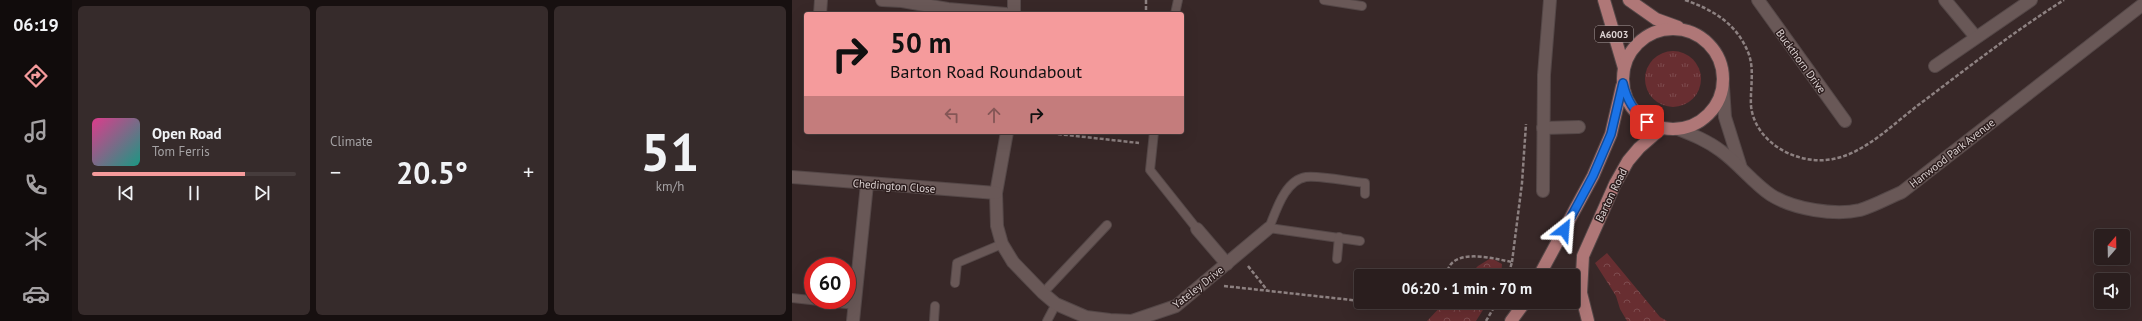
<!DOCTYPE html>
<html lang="en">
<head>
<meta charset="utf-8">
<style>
	:root { --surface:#2a1e1e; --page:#362b2b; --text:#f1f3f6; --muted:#a5a2a4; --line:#463c3c; --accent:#f59b9c }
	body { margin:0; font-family:"PT Sans",sans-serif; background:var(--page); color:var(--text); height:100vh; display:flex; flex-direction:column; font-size:15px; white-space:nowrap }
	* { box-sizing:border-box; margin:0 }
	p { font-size:13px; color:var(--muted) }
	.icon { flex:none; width:22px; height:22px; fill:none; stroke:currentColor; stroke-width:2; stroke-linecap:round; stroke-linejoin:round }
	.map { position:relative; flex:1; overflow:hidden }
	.details { display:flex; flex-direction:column; gap:6px; padding:6px; background:#171010; width:720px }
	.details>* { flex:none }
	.banner { position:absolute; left:12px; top:12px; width:380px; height:122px; border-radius:4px; box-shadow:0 4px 16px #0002,0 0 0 1px var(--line); background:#f59b9c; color:#111; overflow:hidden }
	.needle { width:26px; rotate:20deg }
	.tools { position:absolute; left:1302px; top:229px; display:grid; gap:8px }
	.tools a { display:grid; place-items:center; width:36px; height:36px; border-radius:4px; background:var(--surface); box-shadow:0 4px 16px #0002,0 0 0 1px var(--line); font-size:20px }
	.speed { position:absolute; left:12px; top:257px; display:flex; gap:8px; font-size:20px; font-weight:700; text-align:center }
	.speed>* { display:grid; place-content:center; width:52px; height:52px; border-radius:50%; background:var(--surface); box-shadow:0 4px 16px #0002,0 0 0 1px var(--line); line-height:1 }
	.speed .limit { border:6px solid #d22; background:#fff; color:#111 }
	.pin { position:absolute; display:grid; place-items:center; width:34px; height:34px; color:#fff; margin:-17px; border-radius:8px; box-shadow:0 2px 6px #0006 }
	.me { position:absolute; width:44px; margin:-22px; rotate:28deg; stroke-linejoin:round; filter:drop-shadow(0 0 3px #0008) }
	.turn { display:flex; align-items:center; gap:14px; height:84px; padding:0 20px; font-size:18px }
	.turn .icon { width:52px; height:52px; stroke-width:2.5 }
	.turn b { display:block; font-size:28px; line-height:34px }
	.lanes { display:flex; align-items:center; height:38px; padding:0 20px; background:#0003; justify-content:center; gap:20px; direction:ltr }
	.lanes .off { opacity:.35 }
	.big { font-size:30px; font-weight:800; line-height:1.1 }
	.details .widget { flex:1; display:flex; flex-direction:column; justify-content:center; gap:6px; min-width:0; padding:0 14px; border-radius:6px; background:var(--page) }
	.details .dial { align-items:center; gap:0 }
	.dial b { font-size:52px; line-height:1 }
	.song { display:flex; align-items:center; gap:12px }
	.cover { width:48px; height:48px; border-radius:6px; background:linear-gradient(135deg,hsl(330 70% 55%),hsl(170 70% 35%)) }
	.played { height:4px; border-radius:2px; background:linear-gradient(90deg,var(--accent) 75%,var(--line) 75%) }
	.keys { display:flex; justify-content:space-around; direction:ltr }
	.heat { display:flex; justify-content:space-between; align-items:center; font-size:22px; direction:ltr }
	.details .tiles { flex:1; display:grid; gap:6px; grid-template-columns:repeat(3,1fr) }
	.trip { position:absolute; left:562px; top:269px; width:226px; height:40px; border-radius:4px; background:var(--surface); box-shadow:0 4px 16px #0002,0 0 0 1px var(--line); font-weight:800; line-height:40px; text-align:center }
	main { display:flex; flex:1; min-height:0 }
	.dock { display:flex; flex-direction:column; width:72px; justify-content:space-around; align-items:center; background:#110c0c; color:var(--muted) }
	.dock .icon { width:28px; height:28px }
	.dock .on { color:var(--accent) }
	.dock b { font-size:18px; color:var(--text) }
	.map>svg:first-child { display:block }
</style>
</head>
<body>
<main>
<nav class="dock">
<b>06:19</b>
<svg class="icon on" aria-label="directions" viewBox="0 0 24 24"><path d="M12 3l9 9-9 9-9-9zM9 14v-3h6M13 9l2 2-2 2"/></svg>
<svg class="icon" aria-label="music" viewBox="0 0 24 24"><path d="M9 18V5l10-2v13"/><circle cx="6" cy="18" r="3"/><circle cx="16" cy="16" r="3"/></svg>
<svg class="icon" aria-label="phone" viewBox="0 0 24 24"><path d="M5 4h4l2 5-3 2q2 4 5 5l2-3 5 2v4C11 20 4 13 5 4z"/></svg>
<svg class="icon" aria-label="climate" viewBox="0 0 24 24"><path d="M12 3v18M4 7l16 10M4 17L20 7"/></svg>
<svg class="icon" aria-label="car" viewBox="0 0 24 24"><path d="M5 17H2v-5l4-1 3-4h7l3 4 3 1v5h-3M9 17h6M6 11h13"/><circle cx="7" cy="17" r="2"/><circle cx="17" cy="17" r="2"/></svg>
</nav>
<section class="details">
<div class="tiles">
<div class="widget">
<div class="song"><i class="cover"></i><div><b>Open Road</b><p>Tom Ferris</p></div></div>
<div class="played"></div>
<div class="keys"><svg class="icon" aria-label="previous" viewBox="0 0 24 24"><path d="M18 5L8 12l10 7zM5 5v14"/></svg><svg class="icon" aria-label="pause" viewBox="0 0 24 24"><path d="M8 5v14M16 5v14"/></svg><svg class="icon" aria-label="next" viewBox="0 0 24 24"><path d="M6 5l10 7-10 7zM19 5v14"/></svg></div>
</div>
<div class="widget"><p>Climate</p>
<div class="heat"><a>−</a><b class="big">20.5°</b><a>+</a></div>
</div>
<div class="widget dial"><b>51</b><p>km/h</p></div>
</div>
</section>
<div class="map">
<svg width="1350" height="321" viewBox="0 0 1350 321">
	<defs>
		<pattern id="grass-tufts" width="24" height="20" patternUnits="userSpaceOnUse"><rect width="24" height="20" fill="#682e31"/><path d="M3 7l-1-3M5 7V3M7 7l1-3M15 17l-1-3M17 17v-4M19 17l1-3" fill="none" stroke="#7d4b4e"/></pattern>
		<pattern id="forest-crowns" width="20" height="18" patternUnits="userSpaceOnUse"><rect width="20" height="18" fill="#682e31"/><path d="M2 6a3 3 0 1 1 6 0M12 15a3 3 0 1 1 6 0" fill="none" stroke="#7d4b4e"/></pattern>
	</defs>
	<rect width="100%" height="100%" fill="#382828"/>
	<circle fill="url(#grass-tufts)" cx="881" cy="79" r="28"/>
	<g fill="url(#forest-crowns)">
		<polygon points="815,253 868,317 875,321 835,321 828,309 824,296 803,263"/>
		<polygon points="699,258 710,264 709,276 676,276 686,266"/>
		<polygon points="653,302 696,302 684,321 635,321"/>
	</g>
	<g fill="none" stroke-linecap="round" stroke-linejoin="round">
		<defs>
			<g id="lane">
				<polyline points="532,0 570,6"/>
				<polyline points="383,14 386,0"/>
				<polyline points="362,132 358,170 405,229"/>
				<path d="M 568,241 L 477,228 C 484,211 493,180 514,177 C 527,175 559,182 573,183 L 573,194"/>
				<polyline points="545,259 547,237"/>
				<polyline points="163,283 165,263 210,244"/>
				<polyline points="251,293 315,225"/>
				<polyline points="0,298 63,305"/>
				<polyline points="142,321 143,306"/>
				<polyline points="255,321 264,304"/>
			</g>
			<g id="street">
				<polyline points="90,0 110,1 156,9 214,14"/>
				<polyline points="966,0 1053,121"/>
				<polyline points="1153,0 1183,36"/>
				<polyline points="28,14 29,0"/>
				<polyline points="222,14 222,0"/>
				<polyline points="1143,66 1239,0"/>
				<polyline points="751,128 787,127"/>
				<polyline points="215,132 204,193 205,226 210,244 221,262 251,293 264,304 294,317 318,320 340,321 384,306 477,228"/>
				<polyline points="0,177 204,193"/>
				<polyline points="751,191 752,75 758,0"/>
				<polyline points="405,229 435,264"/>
				<polyline points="61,321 75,184"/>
			</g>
			<g id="secondary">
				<polyline points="931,87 933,117 949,168"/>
				<path d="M 886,129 C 901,135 916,141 929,151 C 947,164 961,183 979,195 C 1001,209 1043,216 1068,210 C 1082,206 1096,198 1110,192 L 1350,5"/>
			</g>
			<g id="primary">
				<polyline points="812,0 832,68"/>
				<polyline points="837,0 864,19 886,27"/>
				<circle cx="881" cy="79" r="50"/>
				<polyline points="747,276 801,176 819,134 830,86"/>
				<polyline points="719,321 733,302"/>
				<polyline points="796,321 789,293 791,256 823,184 836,161 847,148 870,128"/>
			</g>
		</defs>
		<use href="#lane" stroke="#544747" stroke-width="10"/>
		<use href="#street" stroke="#544747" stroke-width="14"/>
		<use href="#secondary" stroke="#544747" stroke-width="14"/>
		<use href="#primary" stroke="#544747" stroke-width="14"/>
		<g stroke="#8d8181" stroke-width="2.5" stroke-dasharray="4 2" stroke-linecap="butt">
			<polyline points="354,0 354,14"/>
			<path d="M 893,0 C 921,10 944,23 956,52 C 963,69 958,88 959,106 C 963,143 1006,166 1041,159 C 1073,153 1100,125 1125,106 C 1173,70 1221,32 1272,0"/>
			<polyline points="248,132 347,143"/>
			<polyline points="720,262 730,183 734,124"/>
			<polyline points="456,266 475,290"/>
			<path d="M 653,276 C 655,272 657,265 661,262 C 675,251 704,259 720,262 L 716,276"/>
			<polyline points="432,286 569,301"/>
			<polyline points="576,302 616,307 632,302"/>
			<polyline points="694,321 705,302"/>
		</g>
		<use href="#lane" stroke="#695857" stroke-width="8"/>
		<use href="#street" stroke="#695857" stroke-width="12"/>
		<use href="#secondary" stroke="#695857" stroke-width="12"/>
		<use href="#primary" stroke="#af7777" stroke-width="12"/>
	</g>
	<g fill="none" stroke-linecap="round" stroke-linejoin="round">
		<defs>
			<path id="route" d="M 772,230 L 801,176 L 819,134 L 831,83 C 835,101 842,111 855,122"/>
		</defs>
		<use href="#route" stroke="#114b97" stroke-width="10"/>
		<use href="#route" stroke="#1a73e8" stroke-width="7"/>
	</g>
	<g text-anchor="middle" stroke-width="3" stroke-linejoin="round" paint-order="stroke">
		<rect fill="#2d1e1e" stroke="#a89d9d" stroke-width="1" x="803" y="26" width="38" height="16" rx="3"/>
		<g font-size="10" font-weight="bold" fill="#ddd3d3">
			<text x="822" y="38">A6003</text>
		</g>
		<g font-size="11" fill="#ddd3d3" stroke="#2d1e1e">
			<text transform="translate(1009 61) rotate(54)" y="4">Buckthorn Drive</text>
			<text transform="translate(1160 153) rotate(-38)" y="4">Hanwood Park Avenue</text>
			<text transform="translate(102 186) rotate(4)" y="4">Chedington Close</text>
			<text transform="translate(819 195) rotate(-64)" y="4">Barton Road</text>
			<text transform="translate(406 287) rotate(-38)" y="4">Yateley Drive</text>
		</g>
	</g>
</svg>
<div class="tools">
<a><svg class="needle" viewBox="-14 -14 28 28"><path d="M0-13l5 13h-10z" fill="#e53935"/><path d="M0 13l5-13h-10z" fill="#a5a2a4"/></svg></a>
<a><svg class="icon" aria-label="sound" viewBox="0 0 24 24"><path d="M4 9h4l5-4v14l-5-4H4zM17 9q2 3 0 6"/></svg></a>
</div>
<div class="speed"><div class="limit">60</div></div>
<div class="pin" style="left:855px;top:122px;background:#d93025"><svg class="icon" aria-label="arrive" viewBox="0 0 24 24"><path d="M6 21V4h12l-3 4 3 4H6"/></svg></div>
<svg class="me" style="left:772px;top:230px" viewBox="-20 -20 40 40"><path d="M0-17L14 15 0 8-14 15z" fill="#1a73e8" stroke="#fff" stroke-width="4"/></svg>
<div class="trip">06:20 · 1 min · 70 m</div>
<div class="banner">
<div class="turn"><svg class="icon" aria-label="right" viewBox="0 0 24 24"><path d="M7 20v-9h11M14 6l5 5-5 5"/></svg><div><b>50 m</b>Barton Road Roundabout</div></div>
<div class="lanes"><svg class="icon off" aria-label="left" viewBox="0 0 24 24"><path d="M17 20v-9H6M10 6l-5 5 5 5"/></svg><svg class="icon off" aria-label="ahead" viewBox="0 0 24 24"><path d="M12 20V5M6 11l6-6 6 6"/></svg><svg class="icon" aria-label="right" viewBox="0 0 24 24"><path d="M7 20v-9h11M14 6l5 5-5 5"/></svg></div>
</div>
</div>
</main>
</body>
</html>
